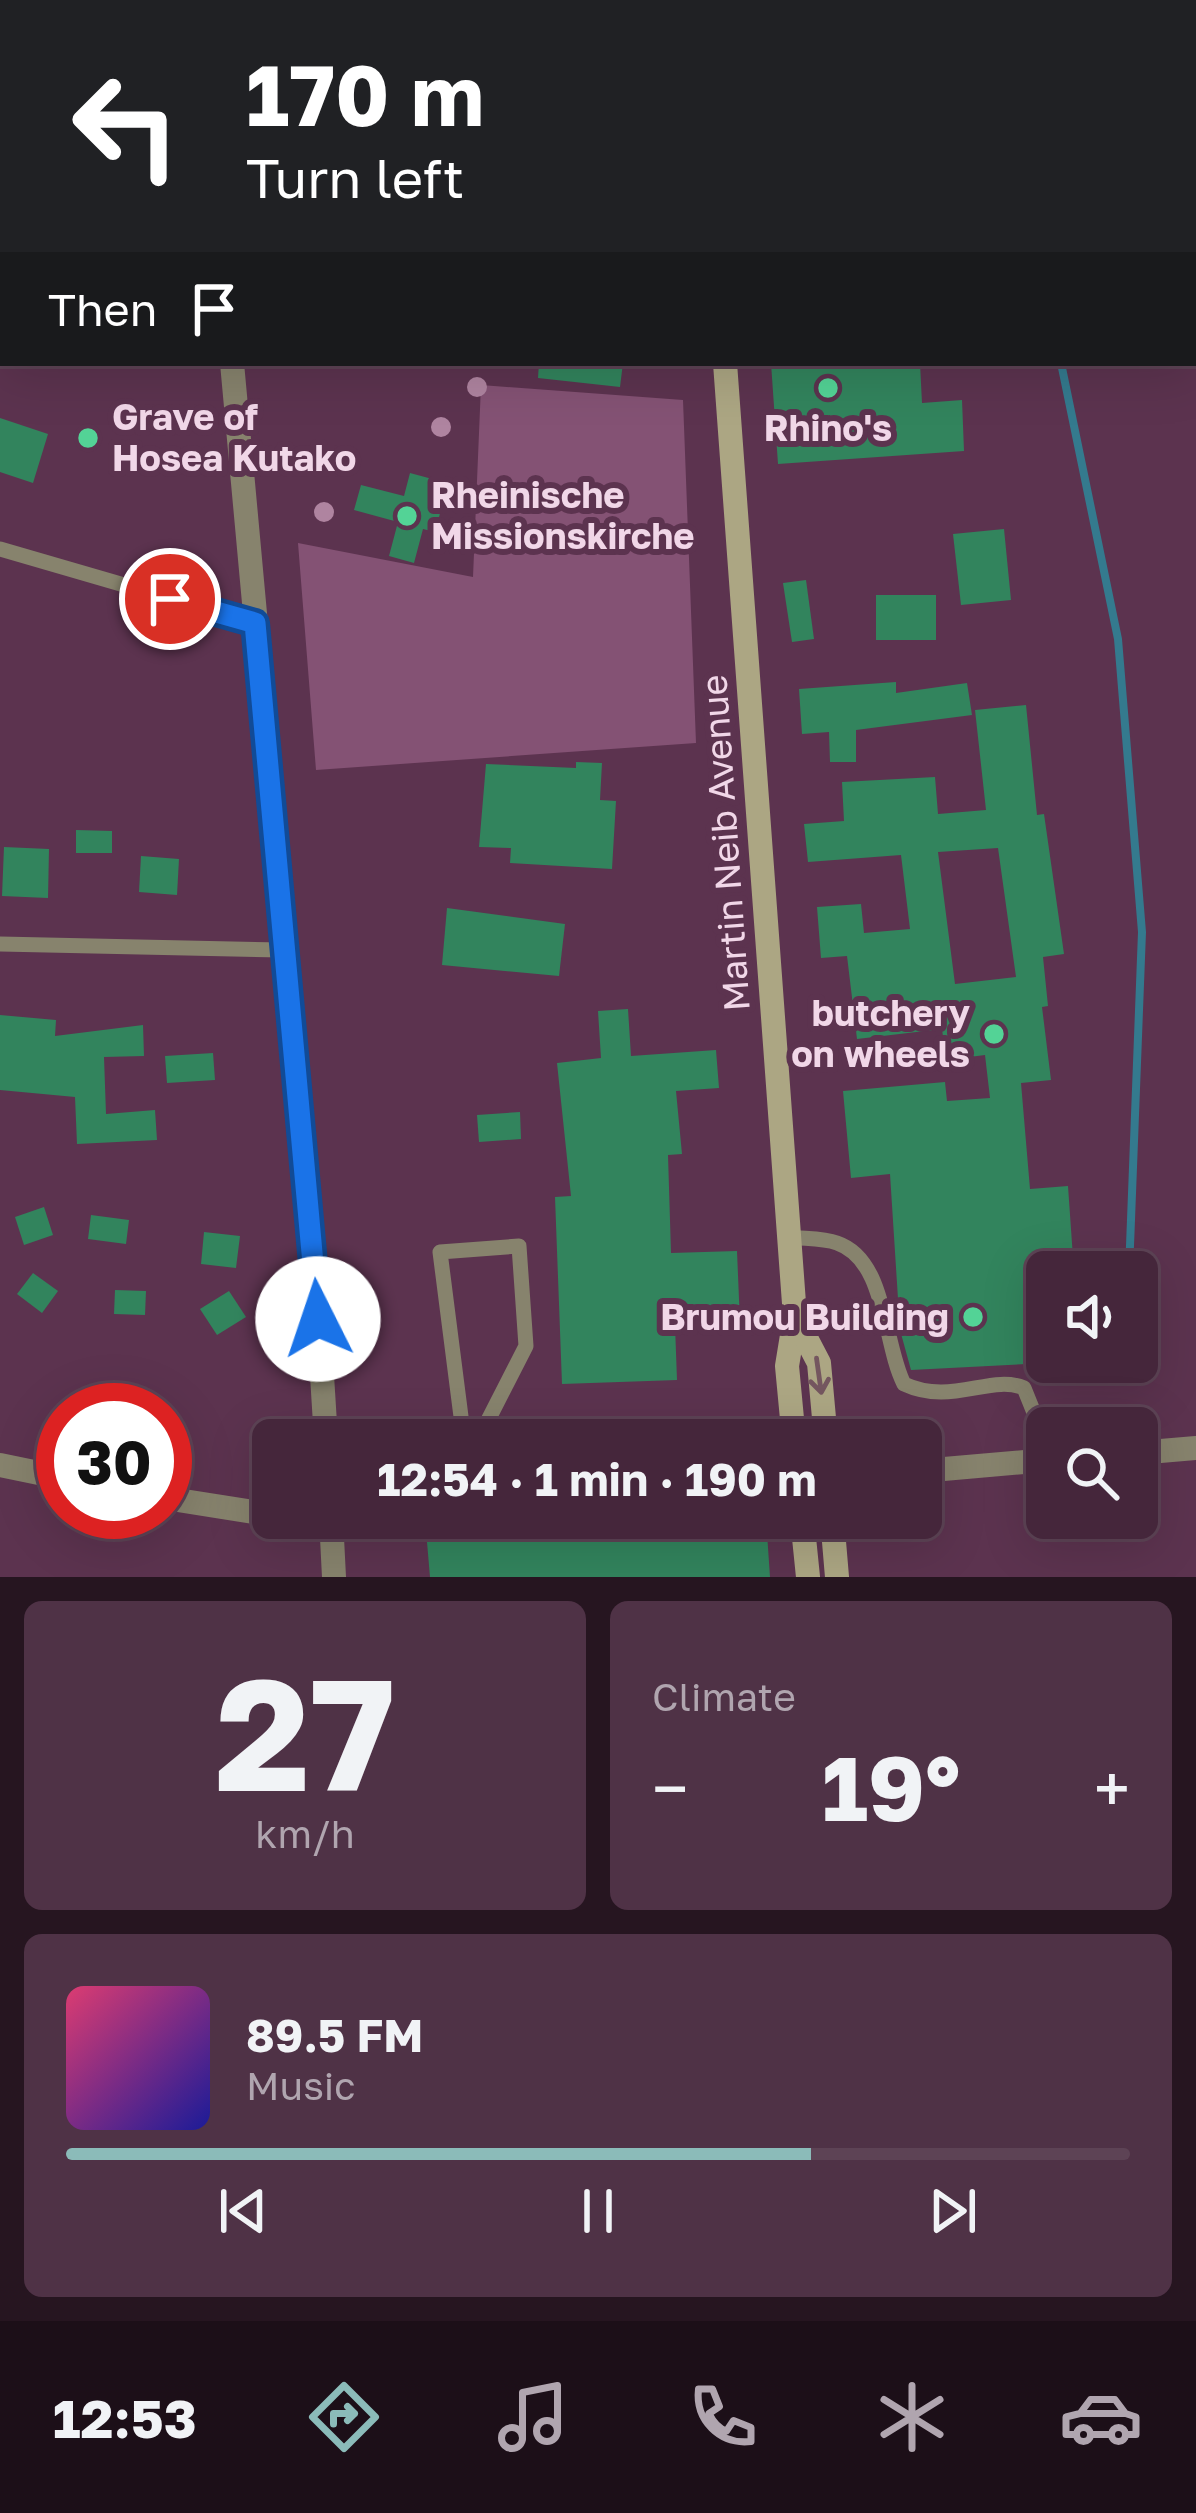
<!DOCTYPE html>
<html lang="en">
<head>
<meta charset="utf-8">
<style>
	:root { --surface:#45263b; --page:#4f3246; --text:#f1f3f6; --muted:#b0a5af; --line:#5d4355; --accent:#8bbbb9 }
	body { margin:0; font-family:"Golos Text",sans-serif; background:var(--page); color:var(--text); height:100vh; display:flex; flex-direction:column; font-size:45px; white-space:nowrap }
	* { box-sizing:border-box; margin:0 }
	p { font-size:39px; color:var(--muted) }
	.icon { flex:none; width:66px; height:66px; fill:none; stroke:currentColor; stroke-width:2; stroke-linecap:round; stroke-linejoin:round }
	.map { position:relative; height:1577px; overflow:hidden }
	.drawer { display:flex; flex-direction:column; gap:24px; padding:24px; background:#261520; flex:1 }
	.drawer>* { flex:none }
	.banner { position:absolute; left:0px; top:0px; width:1197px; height:366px; box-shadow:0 12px 48px #0002,0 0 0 3px var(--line); background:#202124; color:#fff; overflow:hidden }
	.fabs { position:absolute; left:1026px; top:1251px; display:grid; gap:24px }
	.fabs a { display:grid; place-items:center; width:132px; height:132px; border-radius:18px; background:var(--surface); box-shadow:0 12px 48px #0002,0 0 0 3px var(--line); font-size:60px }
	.speed { position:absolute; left:36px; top:1383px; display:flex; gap:24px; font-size:60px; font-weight:700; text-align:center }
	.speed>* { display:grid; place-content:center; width:156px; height:156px; border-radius:50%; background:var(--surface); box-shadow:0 12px 48px #0002,0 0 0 3px var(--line); line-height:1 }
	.speed .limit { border:18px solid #d22; background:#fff; color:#111 }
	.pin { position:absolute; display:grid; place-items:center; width:102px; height:102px; color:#fff; margin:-51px; border:6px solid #fff; border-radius:50%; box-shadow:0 3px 12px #0007 }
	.me { position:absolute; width:132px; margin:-66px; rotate:356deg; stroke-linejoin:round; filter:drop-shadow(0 0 9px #0008) }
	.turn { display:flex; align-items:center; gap:42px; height:252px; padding:0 48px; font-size:54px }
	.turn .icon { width:156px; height:156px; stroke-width:2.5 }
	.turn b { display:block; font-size:84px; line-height:102px }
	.then { display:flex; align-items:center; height:114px; padding:0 48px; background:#0003; gap:24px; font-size:45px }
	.big { font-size:90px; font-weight:700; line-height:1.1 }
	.drawer .tile { flex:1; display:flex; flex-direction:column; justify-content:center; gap:18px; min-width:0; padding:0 42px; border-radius:18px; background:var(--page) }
	.drawer .dial { align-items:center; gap:0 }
	.dial b { font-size:156px; line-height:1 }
	.song { display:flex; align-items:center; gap:36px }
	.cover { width:144px; height:144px; border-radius:18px; background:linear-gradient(135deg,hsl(340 70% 55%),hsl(240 70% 35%)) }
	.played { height:12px; border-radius:6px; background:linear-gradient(90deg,var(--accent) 70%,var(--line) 70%) }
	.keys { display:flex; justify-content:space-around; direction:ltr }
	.heat { display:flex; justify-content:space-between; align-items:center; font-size:66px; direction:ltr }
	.drawer .tiles { flex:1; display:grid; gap:24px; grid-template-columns:1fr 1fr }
	.tile:last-child { grid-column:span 2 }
	.trip { position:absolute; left:252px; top:1419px; width:690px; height:120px; border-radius:18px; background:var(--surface); box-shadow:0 12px 48px #0002,0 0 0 3px var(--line); font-weight:700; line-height:120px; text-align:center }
	.dock { display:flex; height:192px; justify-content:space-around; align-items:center; background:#1c0f18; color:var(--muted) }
	.dock .icon { width:84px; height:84px }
	.dock .on { color:var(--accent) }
	.dock b { font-size:54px; color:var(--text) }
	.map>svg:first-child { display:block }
</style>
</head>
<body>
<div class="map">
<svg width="1196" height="1577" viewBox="0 0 1196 1577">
	<rect width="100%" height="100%" fill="#5c334f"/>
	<polygon fill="#845274" points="481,385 683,400 696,743 316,770 298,543 473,577"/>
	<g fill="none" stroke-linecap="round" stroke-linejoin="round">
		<g stroke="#347a8e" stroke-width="8">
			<polyline points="1000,0 1001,3"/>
			<polyline points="1061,363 1118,639 1142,932 1129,1272"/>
		</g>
	</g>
	<g fill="#32845d" fill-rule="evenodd">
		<polygon points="539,363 623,363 620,387 538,378"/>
		<polygon points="771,363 920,363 922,403 962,400 964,451 778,464"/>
		<polygon points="0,418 48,434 33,483 0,472"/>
		<polygon points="410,473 436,480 430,503 442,506 435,532 423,529 414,563 389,556 398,522 354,510 361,485 404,496"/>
		<polygon points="1004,529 1011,600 961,605 953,534"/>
		<polygon points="806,580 814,639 792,642 783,583"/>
		<rect x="876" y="595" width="60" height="45"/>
		<polygon points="896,682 896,693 967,683 972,715 856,730 856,762 830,762 829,732 802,734 799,689"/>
		<path d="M 1026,705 L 1037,815 L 1044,814 L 1064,954 L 1043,957 L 1048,1006 L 1042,1007 L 1051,1080 L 1021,1083 L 1030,1189 L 1068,1186 L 1074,1272 L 1047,1272 L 1047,1363 L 911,1370 L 900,1330 L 890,1174 L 851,1178 L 843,1091 L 945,1082 L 947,1101 L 990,1098 L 985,1055 L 946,1060 L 942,1029 L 857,1039 L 847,956 L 821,958 L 817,907 L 861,904 L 864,933 L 910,929 L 901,855 L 808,862 L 804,824 L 844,821 L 842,782 L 935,777 L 938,814 L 986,810 L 975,710 ZM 998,848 L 1016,977 L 955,984 L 938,852 Z"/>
		<polygon points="576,762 602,763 600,800 616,801 612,869 510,863 511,848 479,847 486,764 576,768"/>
		<polygon points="76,830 112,831 112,853 76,853"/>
		<polygon points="4,847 49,849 48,898 2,896"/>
		<polygon points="141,856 179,859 177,895 139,892"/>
		<polygon points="447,908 565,924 559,976 442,965"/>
		<polygon points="628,1009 631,1056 716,1050 719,1088 676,1091 682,1154 668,1155 671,1253 737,1251 740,1323 675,1325 677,1380 562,1384 555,1197 571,1196 557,1063 601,1058 598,1011"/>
		<polygon points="0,1015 56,1020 55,1036 143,1025 144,1056 104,1057 106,1114 155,1110 157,1140 77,1144 75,1097 0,1090"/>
		<polygon points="213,1053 215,1080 167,1083 165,1056"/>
		<polygon points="520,1112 521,1139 479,1142 477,1115"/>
		<polygon points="44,1207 53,1235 24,1245 15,1217"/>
		<polygon points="91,1215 129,1220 126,1244 88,1239"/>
		<polygon points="204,1232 240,1236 236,1268 201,1264"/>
		<polygon points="33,1273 58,1291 42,1313 17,1294"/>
		<polygon points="115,1290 146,1291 145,1315 114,1314"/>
		<polygon points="229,1291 246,1317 217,1335 200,1309"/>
		<polygon points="670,1518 766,1518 770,1577 430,1577 427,1542 544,1534 543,1526"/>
	</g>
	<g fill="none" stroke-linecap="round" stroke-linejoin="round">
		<g stroke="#87836d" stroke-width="15">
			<polyline points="0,140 3,129"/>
			<polyline points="0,549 255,623"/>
			<polyline points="0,944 283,950"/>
			<path d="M 789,1237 C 804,1239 823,1238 837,1243 C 887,1260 883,1343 904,1384 C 951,1406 991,1374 1024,1388 L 1047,1445"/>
			<polyline points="464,1440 440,1252 519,1246 526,1346 478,1440"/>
		</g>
		<g stroke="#87836d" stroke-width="24">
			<polyline points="1187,0 1187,3"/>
			<polyline points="34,3 35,0"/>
			<polyline points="1194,135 1196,172"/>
			<polyline points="232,363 316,1278 326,1440"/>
			<polyline points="1137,1453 1196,1448"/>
			<polyline points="0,1465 63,1478"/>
			<polyline points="921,1471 1047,1460"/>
			<polyline points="165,1498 273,1515"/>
			<polyline points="296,1518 331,1523 393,1518"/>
			<polyline points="331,1518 334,1577"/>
		</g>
		<g stroke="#aca683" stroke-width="24">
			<polyline points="703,0 703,3"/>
			<polyline points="725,363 795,1317 787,1366 794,1440"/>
			<polyline points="795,1317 819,1363 826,1440"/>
			<polyline points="802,1518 808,1577"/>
			<polyline points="832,1518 837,1577"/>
		</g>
	</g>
	<g fill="#af84a0">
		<circle cx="477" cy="387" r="10"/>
		<circle cx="441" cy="427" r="10"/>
		<circle cx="505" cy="504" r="10"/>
		<circle cx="324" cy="512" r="10"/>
	</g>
	<defs><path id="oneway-shaft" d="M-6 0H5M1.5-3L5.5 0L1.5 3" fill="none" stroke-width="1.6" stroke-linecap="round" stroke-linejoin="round" transform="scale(3)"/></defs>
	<use stroke="#74565f" href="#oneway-shaft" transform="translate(819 1376) rotate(82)"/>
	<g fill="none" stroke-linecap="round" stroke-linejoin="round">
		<defs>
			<polyline id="route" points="170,599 255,623 318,1319"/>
		</defs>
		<use href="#route" stroke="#114b97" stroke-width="30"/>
		<use href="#route" stroke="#1a73e8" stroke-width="21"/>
	</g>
	<g fill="#53d396" stroke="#5c334f" stroke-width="4.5">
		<circle cx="828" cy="388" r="12"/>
		<circle cx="88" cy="438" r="12"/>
		<circle cx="407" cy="516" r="12"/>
		<circle cx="994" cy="1034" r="12"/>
		<circle cx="973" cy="1317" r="12"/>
	</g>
	<g text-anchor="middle" stroke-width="12" stroke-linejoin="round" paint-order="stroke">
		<g font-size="36" font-weight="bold" fill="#f1d7e8" stroke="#5c334f" text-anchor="start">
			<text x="112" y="430">Grave of<tspan x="112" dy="41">Hosea Kutako</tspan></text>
			<text x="828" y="441" text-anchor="middle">Rhino's</text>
			<text x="431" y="508">Rheinische<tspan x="431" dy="41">Missionskirche</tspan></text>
			<text x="970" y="1026" text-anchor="end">butchery<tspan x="970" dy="41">on wheels</tspan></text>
			<text x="949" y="1330" text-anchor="end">Brumou Building</text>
		</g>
		<g font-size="36" fill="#f1d7e8" stroke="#5c334f">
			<text transform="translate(725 843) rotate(-94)" y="13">Martin Neib Avenue</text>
		</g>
	</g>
</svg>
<div class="fabs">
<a><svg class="icon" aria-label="sound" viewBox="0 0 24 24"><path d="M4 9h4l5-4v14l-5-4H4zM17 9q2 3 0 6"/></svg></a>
<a><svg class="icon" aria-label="search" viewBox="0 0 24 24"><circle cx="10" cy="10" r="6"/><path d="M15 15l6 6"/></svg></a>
</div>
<div class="speed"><div class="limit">30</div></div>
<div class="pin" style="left:170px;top:599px;background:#d93025"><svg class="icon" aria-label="arrive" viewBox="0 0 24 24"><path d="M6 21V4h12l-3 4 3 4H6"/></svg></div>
<svg class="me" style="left:318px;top:1319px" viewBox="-20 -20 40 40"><circle r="19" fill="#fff"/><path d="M0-13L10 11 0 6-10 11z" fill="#1a73e8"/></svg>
<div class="trip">12:54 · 1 min · 190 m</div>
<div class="banner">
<div class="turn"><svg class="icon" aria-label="left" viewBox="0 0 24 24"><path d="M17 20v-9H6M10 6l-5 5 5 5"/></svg><div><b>170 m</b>Turn left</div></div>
<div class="then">Then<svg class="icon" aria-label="arrive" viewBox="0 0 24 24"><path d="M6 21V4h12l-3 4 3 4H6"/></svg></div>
</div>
</div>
<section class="drawer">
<div class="tiles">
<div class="tile dial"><b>27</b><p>km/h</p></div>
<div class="tile"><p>Climate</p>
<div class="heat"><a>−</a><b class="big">19°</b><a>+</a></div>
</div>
<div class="tile">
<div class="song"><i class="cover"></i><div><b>89.5 FM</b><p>Music</p></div></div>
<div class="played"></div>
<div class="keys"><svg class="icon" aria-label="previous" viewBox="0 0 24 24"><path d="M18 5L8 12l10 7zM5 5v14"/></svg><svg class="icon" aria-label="pause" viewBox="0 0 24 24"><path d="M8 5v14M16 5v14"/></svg><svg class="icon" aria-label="next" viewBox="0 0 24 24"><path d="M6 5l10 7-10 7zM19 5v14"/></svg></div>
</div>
</div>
</section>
<nav class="dock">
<b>12:53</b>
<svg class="icon on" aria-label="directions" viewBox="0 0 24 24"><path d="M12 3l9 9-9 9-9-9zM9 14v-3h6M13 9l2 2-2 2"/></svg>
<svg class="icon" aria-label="music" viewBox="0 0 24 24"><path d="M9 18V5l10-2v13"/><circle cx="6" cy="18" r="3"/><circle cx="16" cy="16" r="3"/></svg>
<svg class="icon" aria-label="phone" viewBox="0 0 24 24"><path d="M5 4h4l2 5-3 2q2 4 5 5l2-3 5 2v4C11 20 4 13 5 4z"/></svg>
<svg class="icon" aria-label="climate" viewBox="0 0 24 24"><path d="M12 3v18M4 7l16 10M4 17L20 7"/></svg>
<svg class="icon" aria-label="car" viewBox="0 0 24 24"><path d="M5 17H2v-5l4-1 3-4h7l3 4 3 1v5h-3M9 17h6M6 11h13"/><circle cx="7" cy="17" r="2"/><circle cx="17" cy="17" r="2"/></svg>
</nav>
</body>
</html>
